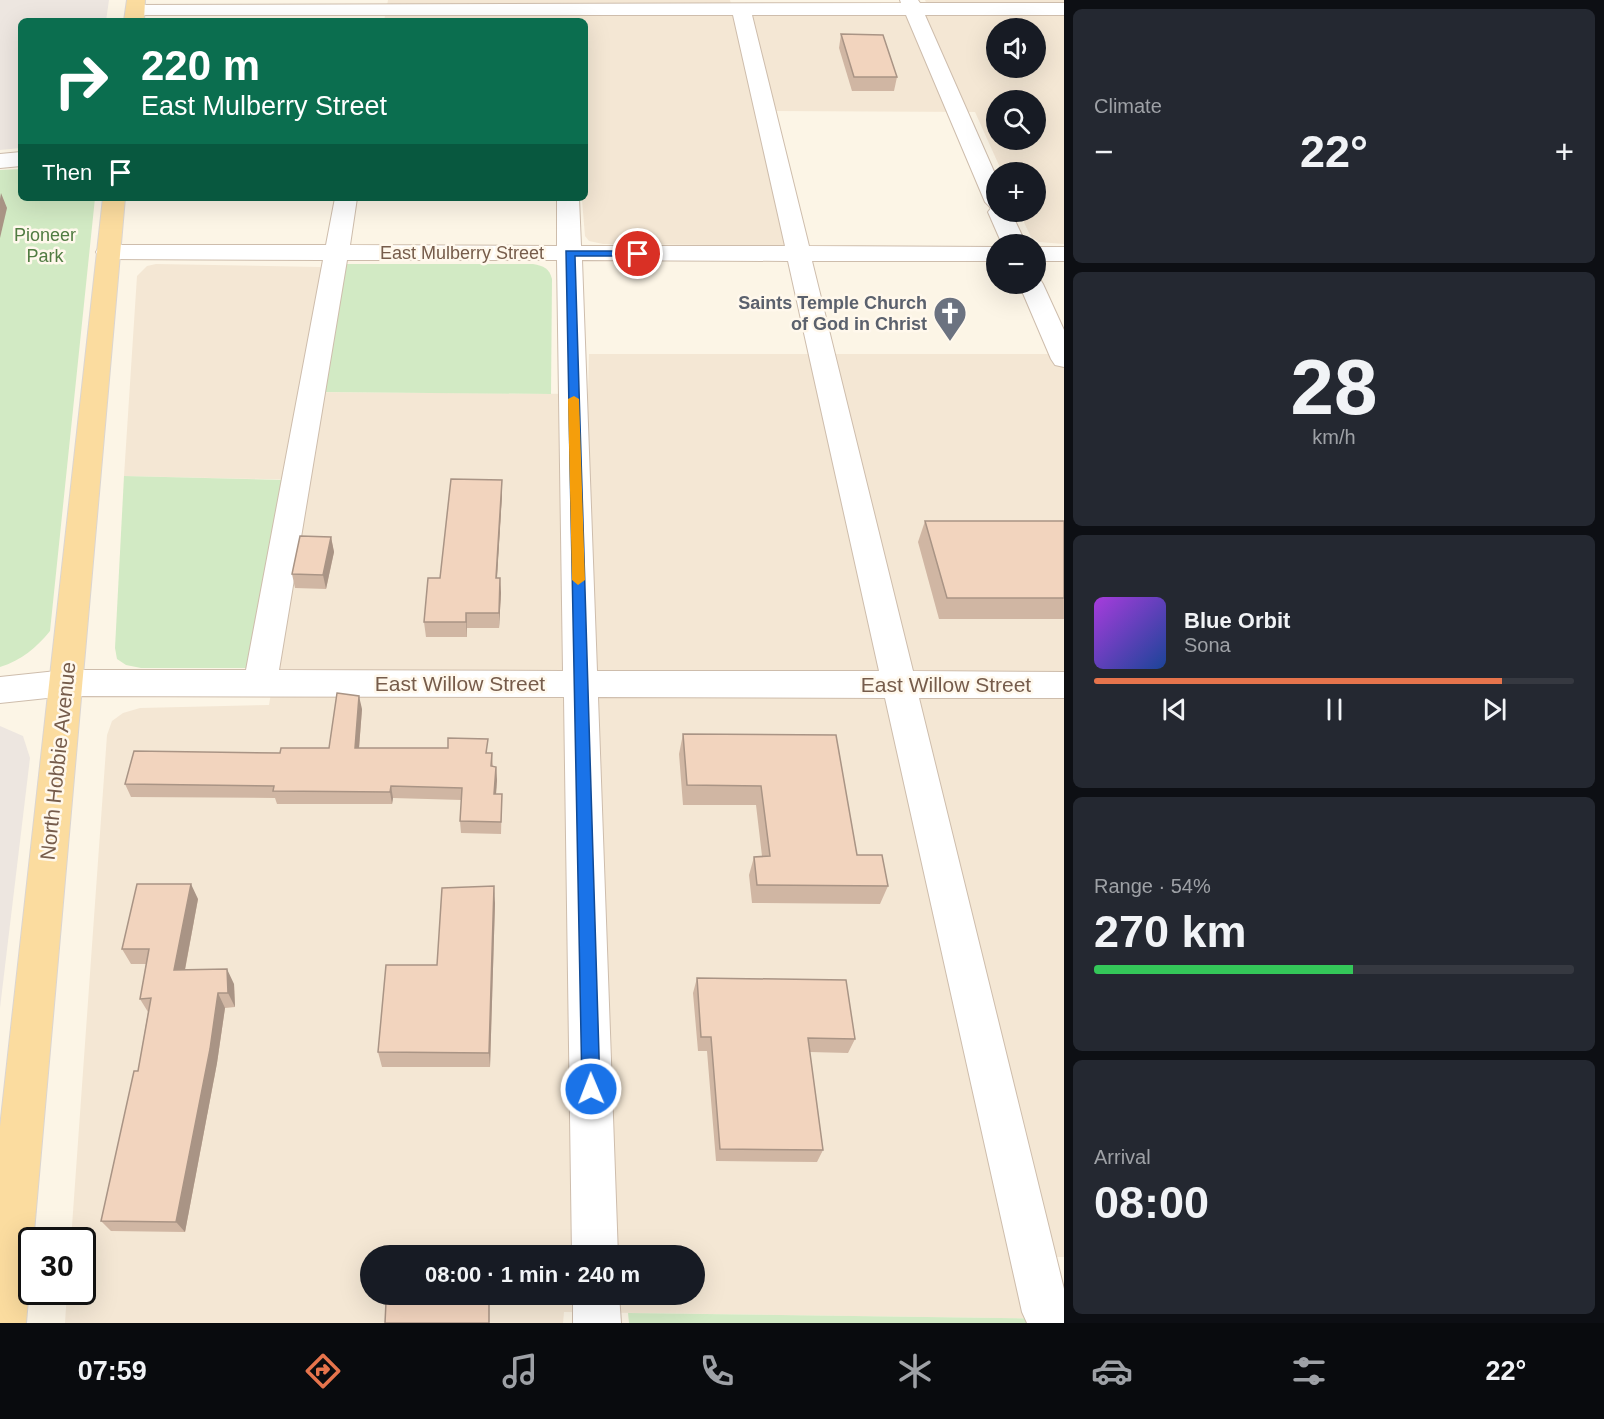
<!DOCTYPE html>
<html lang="en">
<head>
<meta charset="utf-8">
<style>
	:root { --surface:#171b24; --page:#242831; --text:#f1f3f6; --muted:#9ea1a6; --line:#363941; --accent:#e6744c }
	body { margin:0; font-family:Arial,sans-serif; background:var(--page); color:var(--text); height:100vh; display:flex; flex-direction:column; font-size:22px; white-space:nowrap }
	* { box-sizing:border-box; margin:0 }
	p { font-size:20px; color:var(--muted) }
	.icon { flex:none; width:33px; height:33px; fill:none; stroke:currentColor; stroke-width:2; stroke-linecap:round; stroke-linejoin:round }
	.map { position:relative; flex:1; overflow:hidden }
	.panel { display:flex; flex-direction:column; gap:9px; padding:9px; background:#0d0f14; width:540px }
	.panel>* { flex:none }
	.hud { position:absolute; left:18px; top:18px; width:570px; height:183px; border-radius:9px; box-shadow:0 6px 24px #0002; background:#0b6e4f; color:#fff; overflow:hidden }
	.controls { position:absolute; left:986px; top:18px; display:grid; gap:12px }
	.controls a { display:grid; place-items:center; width:60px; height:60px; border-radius:50%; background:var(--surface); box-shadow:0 6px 24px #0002; font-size:30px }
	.speed { position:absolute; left:18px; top:1227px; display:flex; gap:12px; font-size:30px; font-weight:700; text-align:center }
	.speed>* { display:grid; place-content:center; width:78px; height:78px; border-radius:50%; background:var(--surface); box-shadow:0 6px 24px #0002; line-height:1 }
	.speed .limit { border:3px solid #111; border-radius:9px; background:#fff; color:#111 }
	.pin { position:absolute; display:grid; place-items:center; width:51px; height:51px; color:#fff; margin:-26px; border:3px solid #fff; border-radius:50%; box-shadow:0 2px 6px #0007 }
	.me { position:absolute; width:66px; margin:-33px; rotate:359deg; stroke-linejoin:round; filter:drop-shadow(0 0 4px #0008) }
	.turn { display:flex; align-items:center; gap:21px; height:126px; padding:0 24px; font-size:27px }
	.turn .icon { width:78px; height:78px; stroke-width:2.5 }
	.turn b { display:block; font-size:42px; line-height:51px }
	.then { display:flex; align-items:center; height:57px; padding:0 24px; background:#0003; gap:12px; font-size:22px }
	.big { font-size:45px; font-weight:700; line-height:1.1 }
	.panel .tile { flex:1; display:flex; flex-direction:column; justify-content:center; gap:9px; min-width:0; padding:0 21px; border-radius:9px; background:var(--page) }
	.panel .dial { align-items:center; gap:0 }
	.dial b { font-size:78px; line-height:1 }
	.song { display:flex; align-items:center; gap:18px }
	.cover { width:72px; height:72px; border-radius:9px; background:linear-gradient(135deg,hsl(280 70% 55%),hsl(220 70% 35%)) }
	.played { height:6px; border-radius:3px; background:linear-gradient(90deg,var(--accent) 85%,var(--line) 85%) }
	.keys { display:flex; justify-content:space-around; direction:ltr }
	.heat { display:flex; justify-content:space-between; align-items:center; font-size:33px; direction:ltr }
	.charge { height:9px; border-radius:4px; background:linear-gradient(90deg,#34c759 54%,var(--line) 0) }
	.trip { position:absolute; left:360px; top:1245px; width:345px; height:60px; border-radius:30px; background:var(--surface); box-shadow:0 6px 24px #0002; font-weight:700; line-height:60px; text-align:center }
	.tabs { display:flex; height:96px; justify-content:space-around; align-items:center; background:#090b0e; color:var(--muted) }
	.tabs .icon { width:42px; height:42px }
	.tabs .current { color:var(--accent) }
	.tabs b { font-size:27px; color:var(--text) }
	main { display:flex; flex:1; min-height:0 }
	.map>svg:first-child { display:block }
</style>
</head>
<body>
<main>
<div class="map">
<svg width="1064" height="1323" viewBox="0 0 1064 1323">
	<rect width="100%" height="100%" fill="#fcf5e6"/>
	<g fill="#f4e7d4" fill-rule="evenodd">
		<path d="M 388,0 L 730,0 L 734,15 L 932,16 L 925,0 L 1064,0 L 1064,244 L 1039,242 L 1031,237 L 1019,212 L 1035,212 L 1035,172 L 1002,172 L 975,112 L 772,111 L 804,246 L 603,244 L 589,241 L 585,236 L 582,200 L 359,198 L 585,198 L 585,21 L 384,21 ZM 996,28 L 1035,28 L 1035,68 L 996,68 ZM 996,100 L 1035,100 L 1035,140 L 996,140 Z"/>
		<path d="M 156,264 L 320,267 L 325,272 L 303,392 L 588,394 L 589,354 L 1064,354 L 1064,1257 L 1055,1257 L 1064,1319 L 564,1312 L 563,1323 L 65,1323 L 67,1292 L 82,1292 L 82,1240 L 71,1240 L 107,735 L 112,721 L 123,713 L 140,708 L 269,705 L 307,480 L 124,476 L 137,276 L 147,266 ZM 370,1256 L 694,1256 L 694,1294 L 370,1294 Z"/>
	</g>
	<g fill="#ede6e0">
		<polygon points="0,0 109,0 106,21 21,21 21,148 0,150"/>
		<polygon points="0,726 23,736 30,758 0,1008"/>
	</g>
	<g fill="#d2eac4">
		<path d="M 21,169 L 21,198 L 95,198 L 50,631 C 36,648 22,660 0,667 L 0,170 Z"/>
		<path d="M 343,264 L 533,264 C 544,266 549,268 552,279 L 551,394 L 323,392 Z"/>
		<polygon points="124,476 285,480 252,668 141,668 126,665 117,659 115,648"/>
		<polygon points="628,1313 1064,1319 1064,1323 629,1323"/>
	</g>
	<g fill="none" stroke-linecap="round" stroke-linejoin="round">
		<defs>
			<g id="minor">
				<path d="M 900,0 L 918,0 L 920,3 L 1064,3 L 1064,15 L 925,15 L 996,176 L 996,212 L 1011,212 L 1026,244 L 1002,244 L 988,212 L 991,208 L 985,202 L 906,15 L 752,15 L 809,246 L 996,247 L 996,261 L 812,261 L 913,671 L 1064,672 L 1064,698 L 919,698 L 1064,1289 L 1064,1323 L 1027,1323 L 1022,1312 L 885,698 L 598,697 L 618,1256 L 572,1256 L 564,697 L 66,696 L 0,703 L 0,677 L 66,670 L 246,670 L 323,260 L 108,259 L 99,257 L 96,252 L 99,247 L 108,245 L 326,245 L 335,198 L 357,198 L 350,245 L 557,246 L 557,198 L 579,198 L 581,246 L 785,246 L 733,15 L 135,15 L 128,13 L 126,9 L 128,5 L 901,3 ZM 347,260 L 557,260 L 563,671 L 279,670 ZM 582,260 L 788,261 L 879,671 L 597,671 Z"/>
				<polygon points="21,152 21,166 0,168 0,154"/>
				<rect x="1035" y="247" width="29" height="14"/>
				<polygon points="1035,278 1040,279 1043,284 1064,330 1064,367 1055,365 1051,359 1019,284 1035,284"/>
				<polygon points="573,1294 619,1294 621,1323 573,1323"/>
			</g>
			<g id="major">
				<polygon points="127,0 145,0 144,21 124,21"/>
				<polygon points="103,198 125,198 26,1323 0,1323 0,1127"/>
			</g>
		</defs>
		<use href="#minor" stroke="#cebdac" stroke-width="2"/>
		<use href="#major" stroke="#dbd5d0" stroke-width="2"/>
		<use href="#minor" fill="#fff" fill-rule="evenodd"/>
		<use href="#major" fill="#fbdc9f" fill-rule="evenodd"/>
	</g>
	<g fill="#d0b6a3">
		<polygon points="841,34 897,77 894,91 852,91 839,48"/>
		<polygon points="502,480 502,495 497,578 501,593 499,628 467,628 467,637 426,637 424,622 440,578"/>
		<polygon points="925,521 1064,521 1064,619 939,619 918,542"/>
		<polygon points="331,537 334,552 326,589 295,588 292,574"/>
		<polygon points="362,709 359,748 492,753 493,766 496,767 497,780 496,794 502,794 501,834 461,833 460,821 462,800 393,798 392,804 277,804 275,798 131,797 125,784 280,753 329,748"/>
		<polygon points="683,734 836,735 857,855 888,886 880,904 752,903 749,875 754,857 762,856 756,805 683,805 679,754"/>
		<polygon points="198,899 185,970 234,984 235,1007 225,1008 217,1063 185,1232 111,1231 101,1221 138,1071 148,1012 140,999 146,964 131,964 122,949"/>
		<polygon points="495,903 490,1067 382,1067 378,1052 437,965"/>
		<polygon points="697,978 855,1039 848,1053 810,1052 823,1150 817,1162 716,1161 707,1051 698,1051 693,993"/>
	</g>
	<g fill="#a99485">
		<polygon points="1,193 7,208 0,238 0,199"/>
		<polygon points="502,480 502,495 496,593 496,578"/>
		<polygon points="331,537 334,552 326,589 323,575"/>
		<polygon points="500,578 501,593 499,628 499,613"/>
		<polygon points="466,613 467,628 467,637 466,622"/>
		<polygon points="359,696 362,709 358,761 355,748"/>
		<polygon points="496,767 497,780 495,807 494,794"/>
		<polygon points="391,786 393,798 392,804 390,792"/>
		<polygon points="191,884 198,899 182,985 174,970"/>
		<polygon points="494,886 495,903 490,1067 489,1053"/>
		<polygon points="227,969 234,984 235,1007 228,993"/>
		<polygon points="218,993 225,1008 217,1063 185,1232 176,1222"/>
	</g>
	<g fill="#f2d4be" stroke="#a99485" stroke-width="1.5">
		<polygon points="841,34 883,35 897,77 854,77"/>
		<polygon points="451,479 502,480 496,578 500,578 499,613 466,613 466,622 424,622 428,578 440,578"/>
		<polygon points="925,521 1064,521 1064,598 947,598"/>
		<polygon points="300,536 331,537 323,575 292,574"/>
		<polygon points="337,693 359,696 355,748 448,748 448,738 488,739 486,753 492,753 491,766 496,767 494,794 502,794 501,822 460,821 462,788 391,786 390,792 273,791 274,786 125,784 134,751 280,753 281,748 329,748"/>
		<polygon points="683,734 836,735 857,855 882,855 888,886 757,885 754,857 770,856 761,786 687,785"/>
		<polygon points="137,884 191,884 174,970 227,969 228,993 218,993 210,1049 176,1222 101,1221 134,1071 138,1071 151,998 140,999 149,949 122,949"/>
		<polygon points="494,886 489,1053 378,1052 386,965 437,965 442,888"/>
		<polygon points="697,978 846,980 855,1039 808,1038 823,1150 720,1149 711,1037 701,1037"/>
		<polygon points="489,1301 489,1323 385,1323 386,1302"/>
	</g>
	<polygon fill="#1a73e8" stroke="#114b97" stroke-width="1.5" points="566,251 638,251 643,254 638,256 575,256 600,1089 597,1095 591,1098 585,1095 582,1089"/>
	<polygon fill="#f59e0b" points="574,396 579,399 585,580 578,585 572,580 568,399"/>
	<defs>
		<symbol id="church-pin" viewBox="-11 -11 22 30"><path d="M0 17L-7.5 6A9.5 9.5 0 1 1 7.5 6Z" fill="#6b7280" stroke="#fff8ec"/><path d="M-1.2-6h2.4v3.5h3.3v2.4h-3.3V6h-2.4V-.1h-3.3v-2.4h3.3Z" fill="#fff"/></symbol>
	</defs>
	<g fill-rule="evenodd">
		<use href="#church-pin" x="931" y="294" width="38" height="52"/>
	</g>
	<g text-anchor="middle" stroke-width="5" stroke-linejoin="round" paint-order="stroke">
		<g font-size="18" fill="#517c42" stroke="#fff8ec">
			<text x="45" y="241">Pioneer<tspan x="45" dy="21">Park</tspan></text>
		</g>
		<g font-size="18" fill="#765c4b" stroke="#fff8ec">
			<text x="462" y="259">East Mulberry Street</text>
		</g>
		<g font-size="18" font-weight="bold" fill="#5b616d" stroke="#fff8ec" text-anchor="end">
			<text x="927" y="309">Saints Temple Church<tspan x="927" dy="21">of God in Christ</tspan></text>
		</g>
		<g font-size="21" fill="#765c4b" stroke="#fff8ec">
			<text x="460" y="691">East Willow Street</text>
			<text x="946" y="692">East Willow Street</text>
			<text transform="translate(58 761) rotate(-84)" y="7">North Hobbie Avenue</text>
		</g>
	</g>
</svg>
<div class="controls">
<a><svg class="icon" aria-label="sound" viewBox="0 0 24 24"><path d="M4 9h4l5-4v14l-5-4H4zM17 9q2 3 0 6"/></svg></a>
<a><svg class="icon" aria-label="search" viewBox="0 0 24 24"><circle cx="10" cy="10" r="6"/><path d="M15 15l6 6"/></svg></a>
<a>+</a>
<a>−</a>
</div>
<div class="speed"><div class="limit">30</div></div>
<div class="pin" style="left:638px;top:254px;background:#d93025"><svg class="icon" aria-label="arrive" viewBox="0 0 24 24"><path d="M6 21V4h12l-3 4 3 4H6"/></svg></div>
<svg class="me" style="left:591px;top:1089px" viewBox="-20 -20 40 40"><circle r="17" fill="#1a73e8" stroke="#fff" stroke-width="3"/><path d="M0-11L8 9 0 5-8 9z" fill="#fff"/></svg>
<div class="trip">08:00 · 1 min · 240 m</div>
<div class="hud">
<div class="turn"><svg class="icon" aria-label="right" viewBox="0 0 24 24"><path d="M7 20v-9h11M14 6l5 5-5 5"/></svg><div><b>220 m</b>East Mulberry Street</div></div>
<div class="then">Then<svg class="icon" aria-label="arrive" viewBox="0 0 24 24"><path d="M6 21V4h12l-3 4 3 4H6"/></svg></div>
</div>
</div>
<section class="panel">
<div class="tile"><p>Climate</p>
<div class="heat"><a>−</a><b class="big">22°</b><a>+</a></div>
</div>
<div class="tile dial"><b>28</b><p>km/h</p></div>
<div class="tile">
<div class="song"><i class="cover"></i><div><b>Blue Orbit</b><p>Sona</p></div></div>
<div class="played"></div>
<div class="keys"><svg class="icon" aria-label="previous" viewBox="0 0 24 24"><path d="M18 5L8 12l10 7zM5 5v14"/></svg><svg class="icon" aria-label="pause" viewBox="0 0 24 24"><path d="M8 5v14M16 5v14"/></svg><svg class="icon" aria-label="next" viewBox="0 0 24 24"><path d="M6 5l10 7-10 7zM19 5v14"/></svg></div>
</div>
<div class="tile"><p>Range · 54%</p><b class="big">270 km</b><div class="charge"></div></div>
<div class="tile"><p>Arrival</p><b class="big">08:00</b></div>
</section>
</main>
<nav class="tabs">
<b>07:59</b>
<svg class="icon current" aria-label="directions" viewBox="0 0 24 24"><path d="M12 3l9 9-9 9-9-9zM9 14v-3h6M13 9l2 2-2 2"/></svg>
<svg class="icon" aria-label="music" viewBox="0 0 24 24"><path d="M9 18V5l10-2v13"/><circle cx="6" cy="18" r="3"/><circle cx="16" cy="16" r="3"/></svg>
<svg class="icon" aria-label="phone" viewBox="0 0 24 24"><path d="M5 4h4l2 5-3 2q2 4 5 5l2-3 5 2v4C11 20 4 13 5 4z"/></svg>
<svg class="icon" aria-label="climate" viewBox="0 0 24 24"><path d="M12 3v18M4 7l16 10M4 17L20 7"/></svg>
<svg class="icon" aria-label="car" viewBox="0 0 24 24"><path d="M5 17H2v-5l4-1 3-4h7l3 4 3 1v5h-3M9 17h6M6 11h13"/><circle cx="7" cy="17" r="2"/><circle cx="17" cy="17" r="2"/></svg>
<svg class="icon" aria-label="filters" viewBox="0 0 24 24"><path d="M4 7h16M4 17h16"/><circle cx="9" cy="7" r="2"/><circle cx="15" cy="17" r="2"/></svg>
<b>22°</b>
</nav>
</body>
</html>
